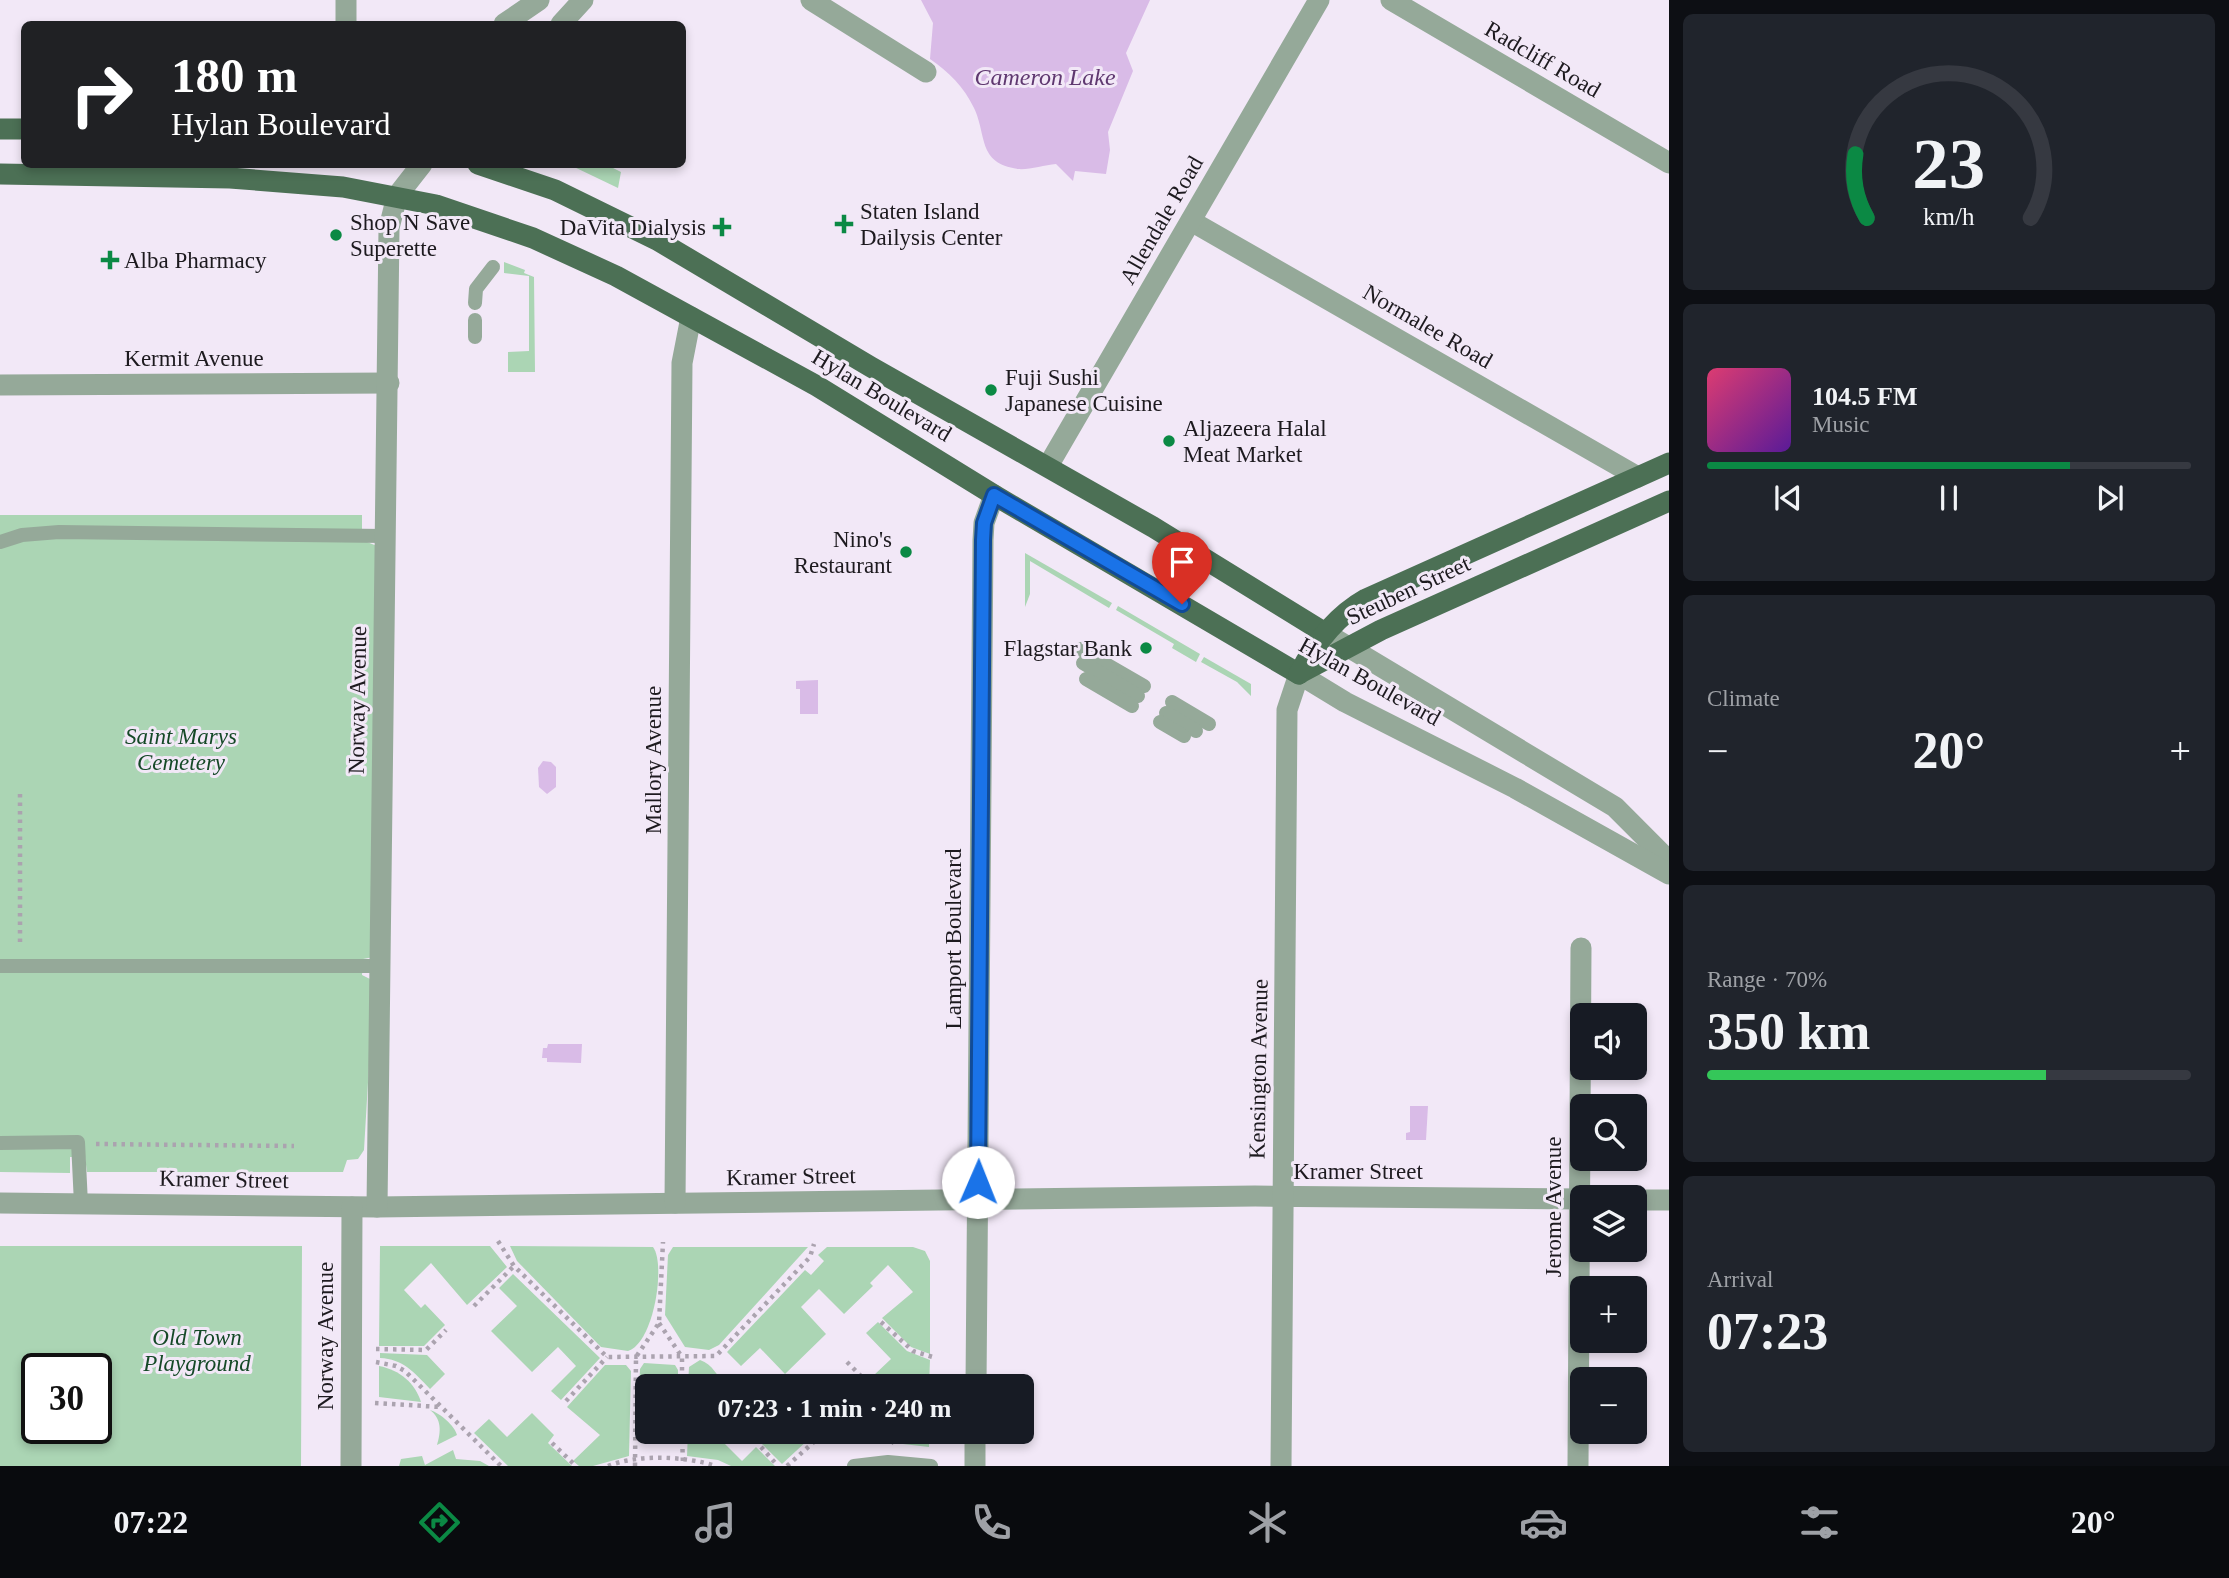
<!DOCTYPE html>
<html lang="en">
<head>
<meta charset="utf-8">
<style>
	:root { --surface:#171b24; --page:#20242c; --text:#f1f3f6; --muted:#9ea1a6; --line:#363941; --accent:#0b8944 }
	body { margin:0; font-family:"Times New Roman",serif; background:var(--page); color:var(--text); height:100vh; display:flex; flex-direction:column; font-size:26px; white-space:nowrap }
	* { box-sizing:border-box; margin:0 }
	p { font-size:23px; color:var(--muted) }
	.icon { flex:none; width:38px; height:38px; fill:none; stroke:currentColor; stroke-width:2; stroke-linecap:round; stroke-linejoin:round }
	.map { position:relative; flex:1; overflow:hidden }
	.details { display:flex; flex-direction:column; gap:14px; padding:14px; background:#0d0f14; width:560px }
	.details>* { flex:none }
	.top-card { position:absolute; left:21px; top:21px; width:665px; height:147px; border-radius:10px; box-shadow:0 4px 10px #0003; background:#202124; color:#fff; overflow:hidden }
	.controls { position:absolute; left:1570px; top:1003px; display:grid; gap:14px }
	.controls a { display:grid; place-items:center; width:77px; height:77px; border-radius:10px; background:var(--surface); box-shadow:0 4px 10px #0003; font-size:35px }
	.speed { position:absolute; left:21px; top:1353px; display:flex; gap:14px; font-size:35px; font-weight:700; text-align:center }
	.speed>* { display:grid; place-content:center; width:91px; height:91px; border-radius:50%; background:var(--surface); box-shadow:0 4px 10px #0003; line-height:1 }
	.speed .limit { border:4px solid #111; border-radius:10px; background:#fff; color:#111 }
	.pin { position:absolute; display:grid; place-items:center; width:60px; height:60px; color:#fff; margin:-72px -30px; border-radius:50% 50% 50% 0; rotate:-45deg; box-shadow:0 0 7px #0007 }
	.pin .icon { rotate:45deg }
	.me { position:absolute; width:77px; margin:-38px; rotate:1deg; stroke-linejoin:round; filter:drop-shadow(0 0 5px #0008) }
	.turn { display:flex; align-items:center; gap:24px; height:147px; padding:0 35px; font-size:32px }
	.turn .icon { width:91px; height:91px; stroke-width:2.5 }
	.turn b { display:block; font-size:49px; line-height:60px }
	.big { font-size:52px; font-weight:600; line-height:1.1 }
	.details .card { flex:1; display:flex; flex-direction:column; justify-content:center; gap:10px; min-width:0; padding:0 24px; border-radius:10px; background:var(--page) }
	.details .dial { align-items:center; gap:0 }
	.dial svg { height:182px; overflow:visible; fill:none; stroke:var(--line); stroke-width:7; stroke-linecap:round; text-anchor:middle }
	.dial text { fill:var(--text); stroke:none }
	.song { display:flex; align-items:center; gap:21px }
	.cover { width:84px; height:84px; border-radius:10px; background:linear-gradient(135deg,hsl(340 70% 55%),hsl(270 70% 35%)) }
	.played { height:7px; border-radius:4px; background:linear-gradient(90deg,var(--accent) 75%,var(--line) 75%) }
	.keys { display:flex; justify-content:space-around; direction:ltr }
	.heat { display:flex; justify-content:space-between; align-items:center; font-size:38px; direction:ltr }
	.charge { height:10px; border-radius:5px; background:linear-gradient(90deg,#34c759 70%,var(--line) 0) }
	.trip { position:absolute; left:635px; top:1374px; width:399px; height:70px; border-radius:10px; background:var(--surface); box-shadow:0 4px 10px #0003; font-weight:600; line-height:70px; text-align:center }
	.menu { display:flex; height:112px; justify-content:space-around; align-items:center; background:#090b0e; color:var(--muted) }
	.menu .icon { width:49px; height:49px }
	.menu .active { color:var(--accent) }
	.menu b { font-size:32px; color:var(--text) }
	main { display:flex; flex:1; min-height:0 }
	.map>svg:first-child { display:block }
</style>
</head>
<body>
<main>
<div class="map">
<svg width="1669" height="1466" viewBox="0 0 1669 1466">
	<rect width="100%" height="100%" fill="#f2e8f7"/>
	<g fill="#abd5b4" fill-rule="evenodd">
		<polygon points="570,165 607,165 621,172 618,188"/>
		<polygon points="504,262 525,270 524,273 534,277 535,372 508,372 508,352 529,351 529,276 504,273"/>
		<polygon points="0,515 362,515 362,540 377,546 374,957 363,959 362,975 374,981 364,1150 358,1159 347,1160 343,1172 87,1172 85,1157 70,1157 70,1173 0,1172"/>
		<polygon points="1025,553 1112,603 1109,608 1030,561 1030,594 1025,607"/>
		<polygon points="1118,606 1200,654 1196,662 1172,648 1174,644 1116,610"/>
		<polygon points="1204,657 1251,684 1251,696 1237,682 1201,662"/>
		<path d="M 0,1246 L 302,1246 L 301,1466 L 0,1466 ZM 37,1368 L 96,1368 L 96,1428 L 37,1428 Z"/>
		<polygon points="380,1246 490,1246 507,1267 467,1305 431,1263 404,1290 421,1308 425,1304 445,1325 424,1346 379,1346"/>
		<path d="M 510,1246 L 653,1247 C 666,1264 654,1343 628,1351 L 601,1347 L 517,1261 Z"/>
		<polygon points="673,1247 808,1247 719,1345 709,1350 685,1347 665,1315 668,1255"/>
		<polygon points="827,1247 913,1247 925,1251 930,1261 930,1354 911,1347 882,1318 913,1292 888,1265 870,1283 873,1286 844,1314 819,1289 801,1307 826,1334 785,1374 760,1348 741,1366 727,1352 805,1270 811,1275 824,1261 818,1255"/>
		<polygon points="513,1274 600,1358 561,1400 551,1391 576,1366 558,1347 532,1372 491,1331 517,1306 499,1288"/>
		<polygon points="878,1322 907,1351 930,1360 929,1386 873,1386 873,1376 891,1359 866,1333"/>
		<path d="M 380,1353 L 427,1355 L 445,1374 L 430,1389 C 414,1372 403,1359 380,1358 Z"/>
		<path d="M 700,1360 C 713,1364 717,1377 727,1386 L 688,1386 L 689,1367 Z"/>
		<polygon points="644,1363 675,1365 678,1370 678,1386 648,1386 647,1392 639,1392 640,1369"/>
		<polygon points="605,1365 626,1365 631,1371 629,1456 593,1466 579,1466 573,1461 600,1435 567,1407"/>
		<path d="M 379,1366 C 400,1370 415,1383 421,1402 L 379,1397 Z"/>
		<path d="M 430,1410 C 440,1413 455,1426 457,1435 L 437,1445 C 441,1432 442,1419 430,1410 Z"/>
		<polygon points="532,1413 554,1435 548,1443 572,1466 508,1466 474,1433 489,1419 507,1437"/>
		<polygon points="688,1432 719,1432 716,1435 742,1461 756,1447 775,1466 731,1466 718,1460 687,1456"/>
		<polygon points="767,1432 802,1432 809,1439 782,1464 758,1440"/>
		<polygon points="891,1432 929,1432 929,1447 903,1444 884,1433"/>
		<polygon points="453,1450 456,1459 480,1461 489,1466 399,1466 401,1459 422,1456 425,1465"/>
	</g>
	<g fill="#d9bbe7">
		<path d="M 921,0 L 1150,0 L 1126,53 L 1133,71 L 1108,132 L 1110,150 L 1106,174 L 1075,171 L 1073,181 L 1056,164 C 1044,165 1029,170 1018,169 C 977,163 987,135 974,108 C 964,87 949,72 930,59 L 933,23 Z"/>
		<polygon points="818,680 818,714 800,714 800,689 796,689 796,681"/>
		<polygon points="543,761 551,762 556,767 556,787 547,794 539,787 538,768"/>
		<polygon points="548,1044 582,1044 581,1063 547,1062 547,1058 542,1058 543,1048 547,1048"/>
		<polygon points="1410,1106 1428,1106 1426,1140 1406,1140 1406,1133 1410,1132"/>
	</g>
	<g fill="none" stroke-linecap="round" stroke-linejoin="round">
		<g stroke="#aba3af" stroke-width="4.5" stroke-dasharray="3.5 5" stroke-linecap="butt">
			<polyline points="20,794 20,947"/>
			<polyline points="96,1144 294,1146"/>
			<polyline points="498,1241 514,1266 607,1357 716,1356 810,1257 814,1244"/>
			<polyline points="474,1306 514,1266"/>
			<polyline points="881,1322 913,1351 936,1358"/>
			<polyline points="659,1323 682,1357 682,1386"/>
			<polyline points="376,1349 426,1350 446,1330"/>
			<polyline points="376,1362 396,1366 405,1371 501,1466"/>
			<polyline points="847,1362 871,1386"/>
			<polyline points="566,1401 607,1357"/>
			<polyline points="375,1403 440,1407"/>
			<polyline points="682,1432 683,1466"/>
			<polyline points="877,1432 894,1443"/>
			<polyline points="552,1443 576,1466"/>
			<polyline points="761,1447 778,1466"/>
			<path d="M 608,1466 C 638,1454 685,1456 716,1466"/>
			<polyline points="635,1466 636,1357 659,1323 663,1242"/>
			<polyline points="787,1466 825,1432"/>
		</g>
		<g stroke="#95a999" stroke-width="14">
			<polyline points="475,303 476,289 493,267"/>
			<polyline points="475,337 475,320"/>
			<polyline points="0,542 22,535 59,532 385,536"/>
			<polyline points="1080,649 1144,686"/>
			<polyline points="1083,663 1138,696"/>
			<polyline points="1086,679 1132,706"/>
			<polyline points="1172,702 1209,724"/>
			<polyline points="1166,713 1196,731"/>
			<polyline points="1160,722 1184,736"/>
			<polyline points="0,966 380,966"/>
			<polyline points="0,1143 78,1142 81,1204"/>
			<polyline points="854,1466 888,1462 931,1466"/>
		</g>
		<g stroke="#95a999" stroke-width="21">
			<polyline points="811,0 926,72"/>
			<polyline points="1391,0 1669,163"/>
			<polyline points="346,24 346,0"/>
			<polyline points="1191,221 1638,477"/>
			<polyline points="0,385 389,383"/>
			<polyline points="1048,466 1319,0"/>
			<polyline points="1634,1200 1669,1200"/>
			<polyline points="0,1203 377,1207 1255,1196 1582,1199"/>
			<polyline points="675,1203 682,363 691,317"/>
			<polyline points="377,1207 389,228 397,196"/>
			<polyline points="976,1386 983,540 984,523 994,495"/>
			<polyline points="351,1466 352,1207"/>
			<polyline points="975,1466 975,1432"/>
			<polyline points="1281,1466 1287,710 1299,674"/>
			<polyline points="1578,1466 1581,948"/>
		</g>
		<g stroke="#95a999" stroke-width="21">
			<polyline points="504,24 539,0"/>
			<polyline points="561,24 583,0"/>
			<polyline points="397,196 422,164"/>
			<polyline points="1325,633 1615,807 1669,861"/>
			<polyline points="1299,674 1345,702 1515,788 1669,874"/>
		</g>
		<g stroke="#4c7055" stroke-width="21">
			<polyline points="0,129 24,129"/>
			<polyline points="478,164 555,190 657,240 871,367 1153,527 1325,633"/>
			<polyline points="0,174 230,178 343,187 436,205 533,238 616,276 817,386 994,495 1299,674"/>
			<polyline points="1300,673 1381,630 1669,501"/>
			<path d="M 1299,674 C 1315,643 1336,616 1366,599 L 1669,463"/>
		</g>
	</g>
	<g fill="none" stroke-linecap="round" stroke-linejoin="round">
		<defs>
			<polyline id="route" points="978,1182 983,540 984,523 994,495 1182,604"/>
		</defs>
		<use href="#route" stroke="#114b97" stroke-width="18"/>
		<use href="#route" stroke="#1a73e8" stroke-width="12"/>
	</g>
	<g fill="#0b8944" stroke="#f2e8f7" stroke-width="2.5">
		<path d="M840.5 213.5h7v7h7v7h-7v7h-7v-7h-7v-7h7z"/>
		<path d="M718.5 216.5h7v7h7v7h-7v7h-7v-7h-7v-7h7z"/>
		<circle cx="336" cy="235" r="7"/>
		<path d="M106.5 249.5h7v7h7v7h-7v7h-7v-7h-7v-7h7z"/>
		<circle cx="991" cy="390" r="7"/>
		<circle cx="1169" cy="441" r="7"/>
		<circle cx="906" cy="552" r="7"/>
		<circle cx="1146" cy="648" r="7"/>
	</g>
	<g text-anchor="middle" stroke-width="6" stroke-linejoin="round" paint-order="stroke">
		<g font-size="23" fill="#1d1a1f" stroke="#f2e8f7">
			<text transform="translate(1543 59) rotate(30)" y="8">Radcliff Road</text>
			<text transform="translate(1161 220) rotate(-60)" y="8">Allendale Road</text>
			<text transform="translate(1428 326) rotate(30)" y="8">Normalee Road</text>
			<text x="194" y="366">Kermit Avenue</text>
			<text transform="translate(882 395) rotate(31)" y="8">Hylan Boulevard</text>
			<text transform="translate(1408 590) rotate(-25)" y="8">Steuben Street</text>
			<text transform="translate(1370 681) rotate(29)" y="8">Hylan Boulevard</text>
			<text transform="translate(357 700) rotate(-89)" y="8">Norway Avenue</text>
			<text transform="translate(653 760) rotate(-90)" y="8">Mallory Avenue</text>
			<text transform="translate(953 939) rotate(-90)" y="8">Lamport Boulevard</text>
			<text transform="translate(1258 1069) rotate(-89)" y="8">Kensington Avenue</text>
			<text x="1358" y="1179">Kramer Street</text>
			<text transform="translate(791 1176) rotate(-1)" y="8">Kramer Street</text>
			<text transform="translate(224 1179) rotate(1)" y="8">Kramer Street</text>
			<text transform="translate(1553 1207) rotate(-90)" y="8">Jerome Avenue</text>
			<text transform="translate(325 1336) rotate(-90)" y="8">Norway Avenue</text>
		</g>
		<g font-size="23" fill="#1d1a1f" stroke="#f2e8f7" text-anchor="start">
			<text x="860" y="219">Staten Island<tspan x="860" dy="26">Dailysis Center</tspan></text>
			<text x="350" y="230">Shop N Save<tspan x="350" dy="26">Superette</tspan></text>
			<text x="706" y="235" text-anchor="end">DaVita Dialysis</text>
			<text x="124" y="268">Alba Pharmacy</text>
			<text x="1005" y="385">Fuji Sushi<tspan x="1005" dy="26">Japanese Cuisine</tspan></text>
			<text x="1183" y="436">Aljazeera Halal<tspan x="1183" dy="26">Meat Market</tspan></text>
			<text x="892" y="547" text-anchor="end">Nino's<tspan x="892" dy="26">Restaurant</tspan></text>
			<text x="1132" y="656" text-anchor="end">Flagstar Bank</text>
		</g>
		<g font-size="23" font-style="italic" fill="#154927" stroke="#f2e8f7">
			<text x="181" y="744">Saint Marys<tspan x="181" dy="26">Cemetery</tspan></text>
			<text x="197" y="1345">Old Town<tspan x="197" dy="26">Playground</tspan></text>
		</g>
		<g font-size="24" font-style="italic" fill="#5f3870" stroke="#f2e8f7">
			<text x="1045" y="85">Cameron Lake</text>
		</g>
	</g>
</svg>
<div class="controls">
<a><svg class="icon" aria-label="sound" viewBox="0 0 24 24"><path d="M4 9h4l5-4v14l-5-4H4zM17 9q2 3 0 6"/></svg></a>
<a><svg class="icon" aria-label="search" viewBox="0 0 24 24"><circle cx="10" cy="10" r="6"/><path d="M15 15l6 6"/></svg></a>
<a><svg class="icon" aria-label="layers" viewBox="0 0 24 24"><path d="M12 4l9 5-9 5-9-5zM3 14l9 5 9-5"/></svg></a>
<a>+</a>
<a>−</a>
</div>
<div class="speed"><div class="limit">30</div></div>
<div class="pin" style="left:1182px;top:604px;background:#d93025"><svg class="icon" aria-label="arrive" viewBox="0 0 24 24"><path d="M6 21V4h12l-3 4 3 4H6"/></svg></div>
<svg class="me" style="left:978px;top:1182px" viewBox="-20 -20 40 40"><circle r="19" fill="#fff"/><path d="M0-13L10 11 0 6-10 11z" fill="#1a73e8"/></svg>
<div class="trip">07:23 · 1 min · 240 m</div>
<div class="top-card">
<div class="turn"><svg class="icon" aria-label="right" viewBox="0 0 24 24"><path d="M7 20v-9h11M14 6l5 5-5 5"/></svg><div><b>180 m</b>Hylan Boulevard</div></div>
</div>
</div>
<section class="details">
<div class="card dial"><svg viewBox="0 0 100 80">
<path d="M14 69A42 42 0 1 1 86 69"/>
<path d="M14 69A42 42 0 0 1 9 41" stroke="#0b8944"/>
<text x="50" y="56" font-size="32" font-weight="700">23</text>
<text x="50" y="72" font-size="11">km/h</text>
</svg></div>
<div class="card">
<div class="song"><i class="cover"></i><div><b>104.5 FM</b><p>Music</p></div></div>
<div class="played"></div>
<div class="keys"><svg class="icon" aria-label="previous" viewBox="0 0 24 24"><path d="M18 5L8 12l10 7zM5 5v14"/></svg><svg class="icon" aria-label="pause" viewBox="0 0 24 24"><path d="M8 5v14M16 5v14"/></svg><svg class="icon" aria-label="next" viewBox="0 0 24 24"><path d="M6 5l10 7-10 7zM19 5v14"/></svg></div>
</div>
<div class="card"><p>Climate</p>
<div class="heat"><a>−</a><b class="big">20°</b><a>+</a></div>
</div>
<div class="card"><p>Range · 70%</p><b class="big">350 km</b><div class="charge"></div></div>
<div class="card"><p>Arrival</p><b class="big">07:23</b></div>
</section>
</main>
<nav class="menu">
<b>07:22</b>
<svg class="icon active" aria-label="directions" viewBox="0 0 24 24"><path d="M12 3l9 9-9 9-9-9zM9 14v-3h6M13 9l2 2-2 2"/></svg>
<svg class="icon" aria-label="music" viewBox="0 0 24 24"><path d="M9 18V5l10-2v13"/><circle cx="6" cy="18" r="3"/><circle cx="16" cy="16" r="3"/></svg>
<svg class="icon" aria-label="phone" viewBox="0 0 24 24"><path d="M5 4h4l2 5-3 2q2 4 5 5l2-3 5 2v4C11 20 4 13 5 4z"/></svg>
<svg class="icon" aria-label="climate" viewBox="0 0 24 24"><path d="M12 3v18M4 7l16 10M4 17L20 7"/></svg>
<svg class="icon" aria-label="car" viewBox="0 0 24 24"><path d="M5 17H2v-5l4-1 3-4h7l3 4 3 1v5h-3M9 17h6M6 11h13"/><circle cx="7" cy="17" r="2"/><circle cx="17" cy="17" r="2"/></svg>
<svg class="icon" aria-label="filters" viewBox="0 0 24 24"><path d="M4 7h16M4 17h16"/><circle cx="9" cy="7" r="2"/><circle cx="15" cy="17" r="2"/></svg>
<b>20°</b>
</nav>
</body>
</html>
